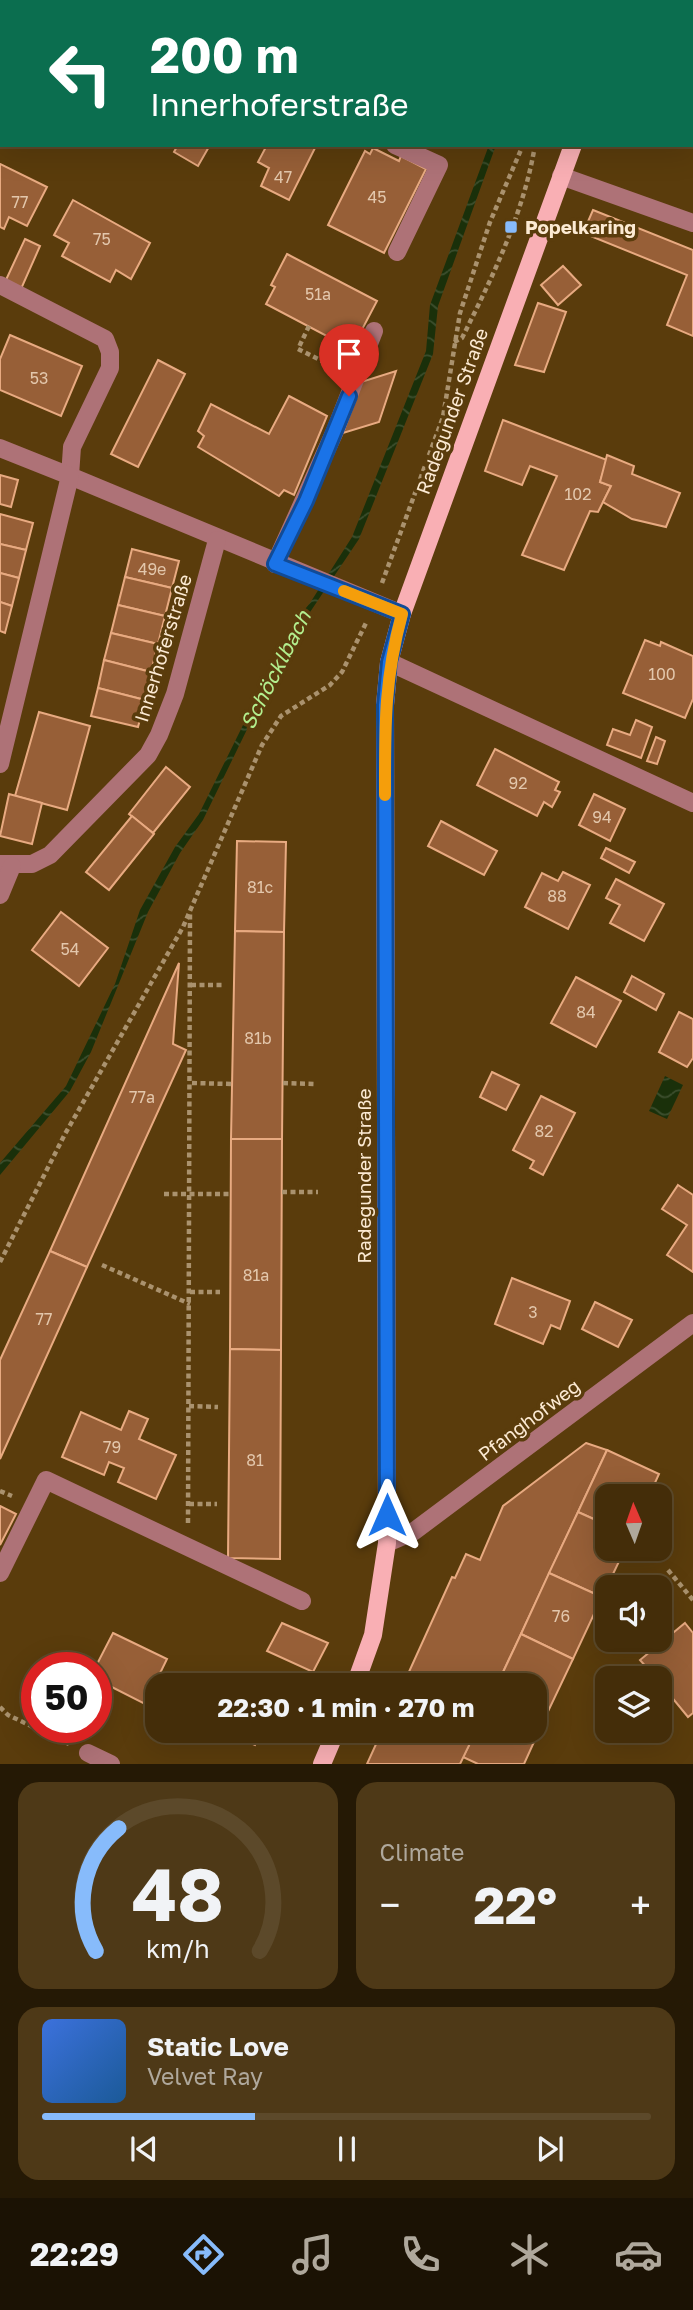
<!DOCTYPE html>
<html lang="en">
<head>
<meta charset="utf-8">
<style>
	:root { --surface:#442d09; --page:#4e3917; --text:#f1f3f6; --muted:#afa89c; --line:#5c492a; --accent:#87bbfb }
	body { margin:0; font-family:"Golos Text",sans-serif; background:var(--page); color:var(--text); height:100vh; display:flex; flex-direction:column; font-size:26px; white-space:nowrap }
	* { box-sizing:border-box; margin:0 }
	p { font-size:23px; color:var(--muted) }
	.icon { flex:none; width:38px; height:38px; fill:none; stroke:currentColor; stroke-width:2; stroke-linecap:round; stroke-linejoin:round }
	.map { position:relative; height:1764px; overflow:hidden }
	.details { display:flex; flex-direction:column; gap:18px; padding:18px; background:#251905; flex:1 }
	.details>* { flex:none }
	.banner { position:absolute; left:0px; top:0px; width:693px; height:147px; box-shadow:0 7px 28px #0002,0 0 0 2px var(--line); background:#0b6e4f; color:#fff; overflow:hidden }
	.needle { width:46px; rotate:358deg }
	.buttons { position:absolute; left:595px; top:1484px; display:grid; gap:14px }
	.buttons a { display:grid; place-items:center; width:77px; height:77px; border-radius:14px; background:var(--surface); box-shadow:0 7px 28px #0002,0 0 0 2px var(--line); font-size:35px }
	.speed { position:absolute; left:21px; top:1652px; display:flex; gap:14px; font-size:35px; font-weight:700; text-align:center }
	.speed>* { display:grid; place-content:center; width:91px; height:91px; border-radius:50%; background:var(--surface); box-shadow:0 7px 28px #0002,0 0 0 2px var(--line); line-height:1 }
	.speed .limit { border:10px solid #d22; background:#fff; color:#111 }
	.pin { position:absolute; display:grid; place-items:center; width:60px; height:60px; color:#fff; margin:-72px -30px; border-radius:50% 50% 50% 0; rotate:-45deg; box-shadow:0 0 7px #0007 }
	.pin .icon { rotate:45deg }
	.me { position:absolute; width:77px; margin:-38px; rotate:0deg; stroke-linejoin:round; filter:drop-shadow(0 0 5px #0008) }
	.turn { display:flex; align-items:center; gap:24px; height:147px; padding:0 35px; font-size:32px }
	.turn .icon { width:91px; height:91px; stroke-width:2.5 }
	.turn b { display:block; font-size:49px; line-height:60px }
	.big { font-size:52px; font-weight:700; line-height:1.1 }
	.details .card { flex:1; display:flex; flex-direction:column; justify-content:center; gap:10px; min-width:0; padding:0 24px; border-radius:21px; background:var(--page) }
	.details .dial { align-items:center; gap:0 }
	.dial svg { height:182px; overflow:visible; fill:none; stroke:var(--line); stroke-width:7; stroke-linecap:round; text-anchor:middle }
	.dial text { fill:var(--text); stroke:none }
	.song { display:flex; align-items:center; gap:21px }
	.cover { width:84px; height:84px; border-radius:10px; background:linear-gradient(135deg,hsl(220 70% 55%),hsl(210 70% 35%)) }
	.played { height:7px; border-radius:4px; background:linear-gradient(90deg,var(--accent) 35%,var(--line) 35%) }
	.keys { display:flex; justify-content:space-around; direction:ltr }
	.heat { display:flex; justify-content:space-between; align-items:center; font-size:38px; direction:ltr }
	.details .tiles { flex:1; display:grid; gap:18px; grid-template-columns:1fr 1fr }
	.card:last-child { grid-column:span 2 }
	.trip { position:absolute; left:145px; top:1673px; width:402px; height:70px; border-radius:21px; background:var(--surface); box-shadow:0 7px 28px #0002,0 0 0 2px var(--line); font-weight:700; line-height:70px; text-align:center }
	.tabs { display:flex; height:112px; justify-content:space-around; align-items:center; background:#1b1204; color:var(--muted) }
	.tabs .icon { width:49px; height:49px }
	.tabs .active { color:var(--accent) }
	.tabs b { font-size:32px; color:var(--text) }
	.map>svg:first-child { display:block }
</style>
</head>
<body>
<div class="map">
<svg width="693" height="1764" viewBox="0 0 693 1764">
	<defs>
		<pattern id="water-waves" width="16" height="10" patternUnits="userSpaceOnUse" patternTransform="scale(1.75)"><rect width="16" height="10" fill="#1a300a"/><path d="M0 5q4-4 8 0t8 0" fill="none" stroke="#3c4e2d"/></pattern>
	</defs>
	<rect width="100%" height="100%" fill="#5a3c0c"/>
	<g fill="url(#water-waves)">
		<polygon points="489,145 496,145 438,306 433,354 359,539 288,645 203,820 180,853 148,912 91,1052 70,1091 0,1175 0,1163 66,1086 115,984 140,910 175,847 199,814 293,624 310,603 352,537 426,351 430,305"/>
		<polygon points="665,1076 683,1085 667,1119 649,1111"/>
	</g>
	<g fill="#975f37" stroke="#e8aa81" stroke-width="2">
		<polygon points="178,145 210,145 198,166 174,152"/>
		<polygon points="267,145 309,145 315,148 289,200 261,186 269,168 258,162"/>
		<polygon points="373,148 399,161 401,156 426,169 384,253 328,225 365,151 370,154"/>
		<polygon points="0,164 47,187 27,226 9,217 4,229 0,227"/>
		<polygon points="73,200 150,243 131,279 116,270 110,282 62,256 69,243 54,235"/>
		<polygon points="593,210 693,250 693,336 667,325 687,275 583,233"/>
		<polygon points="25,239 40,246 21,289 5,282"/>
		<polygon points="287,254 377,301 356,341 343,334 338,342 266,304 275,287 271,285"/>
		<polygon points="563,266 581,285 558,305 541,285"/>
		<polygon points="538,303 566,312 544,372 515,365"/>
		<polygon points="10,335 82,366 61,416 0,390 0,359"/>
		<polygon points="158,360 185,374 138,467 111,454"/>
		<polygon points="396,371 379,422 343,433 361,382"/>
		<polygon points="289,396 327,416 294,495 284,490 279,496 198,447 204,436 198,431 211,404 269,434"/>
		<polygon points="503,420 607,460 600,482 611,486 598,512 590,511 564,570 522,555 557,476 530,466 522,485 485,471"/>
		<polygon points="607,455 634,466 632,474 680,493 666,527 632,519 603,502 611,486 600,482"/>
		<polygon points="0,475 18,480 11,507 0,504"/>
		<polygon points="0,514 33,523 26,550 0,544"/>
		<polygon points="0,544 26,550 19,578 0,573"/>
		<polygon points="132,549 179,561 172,588 125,577"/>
		<polygon points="0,573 19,578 12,606 0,602"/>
		<polygon points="125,577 172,588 165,616 118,605"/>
		<polygon points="0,602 12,606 5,633 0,631"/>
		<polygon points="118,605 165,616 158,644 111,633"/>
		<polygon points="111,633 158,644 151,672 104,660"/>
		<polygon points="645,640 660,646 661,642 693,656 693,699 685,718 623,693"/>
		<polygon points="104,660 151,672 145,700 98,688"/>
		<polygon points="98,688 145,700 138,727 91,716"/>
		<polygon points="39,712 90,726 67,810 15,796"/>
		<polygon points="636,720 652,727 641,758 607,745 613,729 630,735"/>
		<polygon points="656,737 665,741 657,764 647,761"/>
		<polygon points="495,749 559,782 555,790 560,792 552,807 544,802 537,816 477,785"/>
		<polygon points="166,767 190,787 153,833 129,814"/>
		<polygon points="9,794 42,803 32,844 0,836"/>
		<polygon points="594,794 625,809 610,841 579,825"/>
		<polygon points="132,816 154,834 109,890 86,872"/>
		<polygon points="441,821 497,851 484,875 428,846"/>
		<polygon points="237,841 286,842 284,932 235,931"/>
		<polygon points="606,848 635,862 629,873 601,858"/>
		<polygon points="563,872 590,885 568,929 525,907 542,873 558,881"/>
		<polygon points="616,879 664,904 644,941 610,923 620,905 606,898"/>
		<polygon points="61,912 108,948 79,986 32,950"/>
		<polygon points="235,931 284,932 282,1139 231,1139"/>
		<polygon points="179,963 173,1044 186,1050 87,1267 50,1251"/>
		<polygon points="632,976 664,994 656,1010 624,992"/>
		<polygon points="576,977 621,1001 596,1047 551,1023"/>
		<polygon points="679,1012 693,1019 693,1058 687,1067 659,1052"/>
		<polygon points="492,1072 519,1085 506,1110 480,1097"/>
		<polygon points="541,1096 575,1113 543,1175 530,1168 534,1161 513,1150"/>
		<polygon points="231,1139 282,1139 281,1350 230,1349"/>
		<polygon points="678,1185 693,1195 693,1272 667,1255 687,1225 662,1209"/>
		<polygon points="50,1251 87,1267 0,1459 0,1360"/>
		<polygon points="512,1278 570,1301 560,1329 551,1325 543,1344 495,1324"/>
		<polygon points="595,1302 632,1320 618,1347 582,1329"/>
		<polygon points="230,1349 281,1350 280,1559 228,1558"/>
		<polygon points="129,1411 148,1419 139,1439 176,1455 156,1499 118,1482 124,1468 109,1462 104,1475 62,1457 81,1412 121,1430"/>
		<polygon points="586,1443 607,1450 497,1685 403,1685 452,1577 455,1578 466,1554 480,1560 503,1506"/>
		<polygon points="607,1450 659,1474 649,1496 607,1496 607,1525 578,1512"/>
		<polygon points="0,1506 16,1514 0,1545"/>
		<polygon points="578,1512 607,1525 607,1549 625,1549 602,1597 549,1573"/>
		<polygon points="549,1573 602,1597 573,1659 521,1634"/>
		<polygon points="282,1623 328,1643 313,1672 267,1651"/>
		<polygon points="685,1623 693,1633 693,1713 688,1717 660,1683 660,1678 656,1678 640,1660"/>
		<polygon points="113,1633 167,1659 145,1704 96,1679 95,1668"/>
		<polygon points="521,1634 573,1659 544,1720 536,1716 536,1685 497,1685"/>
		<polygon points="536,1716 544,1720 524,1764 478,1764 463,1757 476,1731 536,1731"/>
		<polygon points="222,1731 262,1731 255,1745"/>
		<polygon points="382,1731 476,1731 460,1764 367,1764"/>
	</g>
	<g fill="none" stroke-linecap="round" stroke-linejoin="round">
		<g stroke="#aa926e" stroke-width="4.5" stroke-dasharray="5 3.5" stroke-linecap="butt">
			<polyline points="587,2 588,0"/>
			<polyline points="601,2 601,0"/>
			<polyline points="309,326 298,349 336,368"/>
			<path d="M 454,342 L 462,338 C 492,278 524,213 535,145"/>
			<polyline points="382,583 443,417 460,313 490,222 523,145"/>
			<polyline points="191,985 223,985"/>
			<polyline points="192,1083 232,1084"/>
			<polyline points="283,1083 317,1084"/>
			<polyline points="282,1192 318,1192"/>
			<polyline points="164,1194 230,1194"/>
			<polyline points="0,1262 65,1134 183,927 262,745 281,716 330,685 342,672 366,623"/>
			<polyline points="102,1265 190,1304"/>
			<polyline points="190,1292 220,1292"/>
			<polyline points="189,1406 218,1407"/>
			<polyline points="0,1491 12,1496"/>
			<polyline points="189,1504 217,1504"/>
			<polyline points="188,1523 190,913"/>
			<polyline points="668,1570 693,1600"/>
			<polyline points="0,1707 8,1715 69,1744"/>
		</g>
		<g stroke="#ae7277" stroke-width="18">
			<polyline points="101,0 105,2"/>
			<polyline points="324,2 325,0"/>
			<polyline points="395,145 439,165 397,252"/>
			<polyline points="561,176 693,223"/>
			<polyline points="0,285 105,339 110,352 110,368 72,447 70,476 402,614"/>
			<polyline points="0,448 70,476 0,764"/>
			<polyline points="275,564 335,431 374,331"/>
			<polyline points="389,662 693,803"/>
			<polyline points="0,864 32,864 50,855 148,755 159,735 175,694 217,540"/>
			<polyline points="0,895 12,866"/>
			<polyline points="387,1543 413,1532 693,1323"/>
			<polyline points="0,1573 46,1480 302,1601"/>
			<polyline points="88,1753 111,1764"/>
		</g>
		<g stroke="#f9afb4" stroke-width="18">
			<polyline points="628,2 629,0"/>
			<polyline points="355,1685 373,1635 387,1543 385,705 389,662 402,614 573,145"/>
			<polyline points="322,1764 336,1731"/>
		</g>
	</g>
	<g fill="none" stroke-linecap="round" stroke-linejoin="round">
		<defs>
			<polyline id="route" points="349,396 306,501 275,564 402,614 389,662 385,705 387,1515"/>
		</defs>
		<use href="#route" stroke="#114b97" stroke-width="18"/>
		<use href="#route" stroke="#1a73e8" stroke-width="12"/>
		<path stroke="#f59e0b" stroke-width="12" d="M 344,591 L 402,614 C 384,680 385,728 385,795"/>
	</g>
	<rect fill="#87bbfb" stroke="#5a3c0c" stroke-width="2.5" x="504" y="220" width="14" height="14" rx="3.5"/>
	<g text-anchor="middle" stroke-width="7" stroke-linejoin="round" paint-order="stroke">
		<g font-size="16" fill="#e3c7ac">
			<text x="283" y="183">47</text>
			<text x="377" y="203">45</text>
			<text x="20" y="208">77</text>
			<text x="102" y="245">75</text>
			<text x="318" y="300">51a</text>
			<text x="39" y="384">53</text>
			<text x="578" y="500">102</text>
			<text x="152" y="575">49e</text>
			<text x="662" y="680">100</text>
			<text x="518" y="789">92</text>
			<text x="602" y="823">94</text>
			<text x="260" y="893">81c</text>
			<text x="557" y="902">88</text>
			<text x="70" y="955">54</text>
			<text x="586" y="1018">84</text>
			<text x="258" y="1044">81b</text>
			<text x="142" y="1103">77a</text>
			<text x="544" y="1137">82</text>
			<text x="256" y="1281">81a</text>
			<text x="533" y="1318">3</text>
			<text x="44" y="1325">77</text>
			<text x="112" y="1453">79</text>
			<text x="255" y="1466">81</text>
			<text x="561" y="1622">76</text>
		</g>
		<g font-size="19" font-weight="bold" fill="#fcead3" stroke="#5a3c0c" text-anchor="start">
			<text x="525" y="234">Popelkaring</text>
		</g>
		<g font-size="19" fill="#fcead3" stroke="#5a3c0c">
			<text transform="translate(452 411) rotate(-70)" y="7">Radegunder Straße</text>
			<text transform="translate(163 648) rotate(-73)" y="7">Innerhoferstraße</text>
			<text transform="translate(364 1176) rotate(-90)" y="7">Radegunder Straße</text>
			<text transform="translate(529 1420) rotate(-37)" y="7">Pfanghofweg</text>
		</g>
		<g font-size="21" font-style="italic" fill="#b3ef8e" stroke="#5a3c0c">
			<text transform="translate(276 670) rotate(-63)" y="7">Schöcklbach</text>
		</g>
	</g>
</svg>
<div class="buttons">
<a><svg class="needle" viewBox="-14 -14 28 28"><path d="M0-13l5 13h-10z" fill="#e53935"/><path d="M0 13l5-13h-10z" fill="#afa89c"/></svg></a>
<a><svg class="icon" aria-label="sound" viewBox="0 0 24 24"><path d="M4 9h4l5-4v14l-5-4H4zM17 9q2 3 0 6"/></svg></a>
<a><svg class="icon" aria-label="layers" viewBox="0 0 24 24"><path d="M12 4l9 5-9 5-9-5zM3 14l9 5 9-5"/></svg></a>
</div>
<div class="speed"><div class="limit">50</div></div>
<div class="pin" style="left:349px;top:396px;background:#d93025"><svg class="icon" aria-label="arrive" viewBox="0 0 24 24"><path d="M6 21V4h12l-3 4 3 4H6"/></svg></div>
<svg class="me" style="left:387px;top:1515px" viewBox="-20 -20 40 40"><path d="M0-17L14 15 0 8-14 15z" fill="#1a73e8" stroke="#fff" stroke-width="4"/></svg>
<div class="trip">22:30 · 1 min · 270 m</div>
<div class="banner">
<div class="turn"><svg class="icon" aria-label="left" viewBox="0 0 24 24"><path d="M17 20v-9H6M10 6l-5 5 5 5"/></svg><div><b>200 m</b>Innerhoferstraße</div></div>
</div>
</div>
<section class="details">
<div class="tiles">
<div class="card dial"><svg viewBox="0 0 100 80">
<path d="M14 69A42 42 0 1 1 86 69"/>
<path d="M14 69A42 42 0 0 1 24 15" stroke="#87bbfb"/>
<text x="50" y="56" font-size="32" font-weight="700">48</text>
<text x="50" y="72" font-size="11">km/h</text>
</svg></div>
<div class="card"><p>Climate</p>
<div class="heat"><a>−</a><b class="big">22°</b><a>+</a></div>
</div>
<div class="card">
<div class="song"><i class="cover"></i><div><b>Static Love</b><p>Velvet Ray</p></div></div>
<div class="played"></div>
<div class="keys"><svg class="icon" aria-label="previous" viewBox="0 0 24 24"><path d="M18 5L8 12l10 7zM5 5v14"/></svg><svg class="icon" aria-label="pause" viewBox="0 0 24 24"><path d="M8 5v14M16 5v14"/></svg><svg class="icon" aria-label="next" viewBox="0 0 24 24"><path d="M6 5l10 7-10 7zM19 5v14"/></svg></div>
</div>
</div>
</section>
<nav class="tabs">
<b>22:29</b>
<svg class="icon active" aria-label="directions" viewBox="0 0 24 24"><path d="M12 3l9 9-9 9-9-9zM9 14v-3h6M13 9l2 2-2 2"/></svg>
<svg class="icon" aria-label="music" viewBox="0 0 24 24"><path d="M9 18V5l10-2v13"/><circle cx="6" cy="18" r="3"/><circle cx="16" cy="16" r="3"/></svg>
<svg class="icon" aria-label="phone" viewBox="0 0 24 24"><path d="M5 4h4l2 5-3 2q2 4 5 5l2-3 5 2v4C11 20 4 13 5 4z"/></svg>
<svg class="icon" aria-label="climate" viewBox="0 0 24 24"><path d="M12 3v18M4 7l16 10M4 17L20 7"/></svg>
<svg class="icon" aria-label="car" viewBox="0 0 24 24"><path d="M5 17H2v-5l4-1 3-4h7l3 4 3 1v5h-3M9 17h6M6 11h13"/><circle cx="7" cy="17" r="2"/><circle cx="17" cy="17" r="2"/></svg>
</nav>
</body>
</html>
